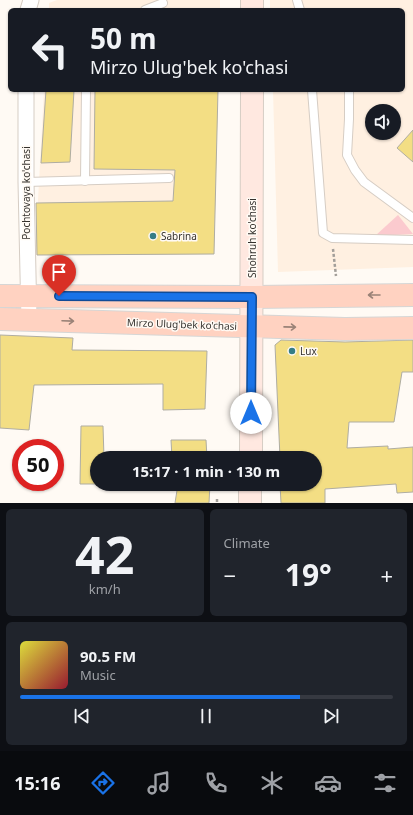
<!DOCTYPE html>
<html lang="en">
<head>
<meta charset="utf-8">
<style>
	:root { --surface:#171b24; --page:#20242c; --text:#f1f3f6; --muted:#9ea1a6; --line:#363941; --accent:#1a73e8 }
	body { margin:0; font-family:"Noto Sans",sans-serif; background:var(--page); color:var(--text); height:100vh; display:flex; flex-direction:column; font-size:15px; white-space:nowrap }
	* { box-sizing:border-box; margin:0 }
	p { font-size:13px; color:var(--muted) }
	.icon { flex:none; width:22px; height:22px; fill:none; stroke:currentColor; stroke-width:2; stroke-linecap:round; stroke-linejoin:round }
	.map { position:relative; height:503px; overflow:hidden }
	.sheet { display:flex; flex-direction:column; gap:6px; padding:6px; background:#0d0f14; flex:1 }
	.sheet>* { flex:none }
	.banner { position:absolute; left:8px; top:8px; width:397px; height:84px; border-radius:6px; box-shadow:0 1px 3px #0004; background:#171b24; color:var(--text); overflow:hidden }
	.buttons { position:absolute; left:365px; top:104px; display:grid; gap:8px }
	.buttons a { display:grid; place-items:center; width:36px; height:36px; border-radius:50%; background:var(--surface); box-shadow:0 1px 3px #0004; font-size:20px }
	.speed { position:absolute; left:12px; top:439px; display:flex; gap:8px; font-size:20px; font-weight:700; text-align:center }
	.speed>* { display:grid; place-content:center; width:52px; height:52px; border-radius:50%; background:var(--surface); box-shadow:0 1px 3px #0004; line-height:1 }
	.speed .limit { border:6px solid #d22; background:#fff; color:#111 }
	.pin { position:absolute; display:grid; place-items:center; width:34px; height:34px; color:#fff; margin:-41px -17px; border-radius:50% 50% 50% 0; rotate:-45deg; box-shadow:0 0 4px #0007 }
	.pin .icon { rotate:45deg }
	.me { position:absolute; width:44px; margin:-22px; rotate:0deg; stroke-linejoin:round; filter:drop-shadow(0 0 3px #0008) }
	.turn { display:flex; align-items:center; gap:14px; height:84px; padding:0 16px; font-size:18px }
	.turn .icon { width:52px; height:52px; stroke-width:2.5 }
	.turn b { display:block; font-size:28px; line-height:34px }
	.big { font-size:30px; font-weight:700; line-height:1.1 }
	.sheet .card { flex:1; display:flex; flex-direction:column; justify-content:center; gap:6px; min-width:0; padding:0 14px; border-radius:6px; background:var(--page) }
	.sheet .dial { align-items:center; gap:0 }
	.dial b { font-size:52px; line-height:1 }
	.song { display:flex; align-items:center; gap:12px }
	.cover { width:48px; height:48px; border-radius:6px; background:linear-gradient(135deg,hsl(60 70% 55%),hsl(350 70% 35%)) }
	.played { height:4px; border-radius:2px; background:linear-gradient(90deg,var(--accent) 75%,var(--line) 75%) }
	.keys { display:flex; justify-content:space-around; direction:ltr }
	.heat { display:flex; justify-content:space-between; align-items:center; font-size:22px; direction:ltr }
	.sheet .tiles { flex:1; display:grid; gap:6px; grid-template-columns:1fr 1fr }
	.card:last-child { grid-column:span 2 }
	.trip { position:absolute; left:90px; top:451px; width:232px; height:40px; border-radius:20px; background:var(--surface); box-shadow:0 1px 3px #0004; font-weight:700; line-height:40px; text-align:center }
	.dock { display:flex; height:64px; justify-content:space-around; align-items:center; background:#090b0e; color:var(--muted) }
	.dock .icon { width:28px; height:28px }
	.dock .on { color:var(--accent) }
	.dock b { font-size:18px; color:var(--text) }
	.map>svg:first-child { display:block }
</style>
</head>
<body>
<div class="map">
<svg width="413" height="503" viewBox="0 0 413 503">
	<rect width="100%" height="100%" fill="#fffaf4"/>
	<g fill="#fff0e1" fill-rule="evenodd">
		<polygon points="57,0 220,0 220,10 49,10 49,3"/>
		<path d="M 270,0 L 413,0 L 413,267 L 278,272 L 273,90 L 403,90 L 403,10 L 270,10 ZM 372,111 L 394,111 L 394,133 L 372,133 Z"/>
		<polygon points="44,90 218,90 214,254 35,255"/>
	</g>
	<polygon fill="#fbcace" points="398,215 413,234 375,236"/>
	<g fill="#f3de84" stroke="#afada2">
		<polygon points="46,90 74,90 70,162 41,163"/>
		<polygon points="95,90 218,90 214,254 37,255 36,203 173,201 175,170 94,169"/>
		<polygon points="413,130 413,162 397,148"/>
		<polygon points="0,335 73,338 72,350 207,351 205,409 163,410 163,384 34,385 29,430 0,428"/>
		<polygon points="281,340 345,342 413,340 413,372 402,372 394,422 349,422 347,448 388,446 388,449 413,447 413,492 397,493 396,484 325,489 325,503 281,503 280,484 315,484 315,458 280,458 275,345"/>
		<polygon points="81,426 103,426 104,458 97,458 97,484 80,484"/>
		<polygon points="171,440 206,440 207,458 172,458"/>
		<polygon points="178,484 210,484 209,503 175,503"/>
	</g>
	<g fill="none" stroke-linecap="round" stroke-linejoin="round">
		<defs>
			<g id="service">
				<polyline points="297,0 300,10"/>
				<polyline points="145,10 163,3"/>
				<polyline points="312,90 323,233 332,238 413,240"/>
				<polyline points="349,90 349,119 347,155 355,170 364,182 413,218"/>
				<polyline points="85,181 86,90"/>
				<polyline points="26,182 169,178"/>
			</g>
			<g id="minor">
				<polyline points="28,10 31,0"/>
				<polyline points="26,90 26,182 29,320"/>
			</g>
			<g id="secondary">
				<polyline points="252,0 252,10"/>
				<polyline points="251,458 252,90"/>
				<polyline points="250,503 250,484"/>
			</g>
			<g id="primary">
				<polyline points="0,296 252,297 413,295"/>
				<polyline points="0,319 345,329 413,328"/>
			</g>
		</defs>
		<use href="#service" stroke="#d6cdc4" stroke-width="10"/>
		<use href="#minor" stroke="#d6cdc4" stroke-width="17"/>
		<use href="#secondary" stroke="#d6cdc4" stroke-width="24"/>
		<use href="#primary" stroke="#d6d6d5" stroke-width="24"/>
		<g stroke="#a39f9a" stroke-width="2.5" stroke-dasharray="3 2" stroke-linecap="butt">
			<polyline points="333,249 336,276"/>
			<polyline points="217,499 217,503"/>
		</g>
		<use href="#service" stroke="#fff" stroke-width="8"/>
		<use href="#minor" stroke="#fff" stroke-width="15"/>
		<use href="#secondary" stroke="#ffe8e0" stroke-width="22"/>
		<use href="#primary" stroke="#ffd2c1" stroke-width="22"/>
	</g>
	<defs><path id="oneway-shaft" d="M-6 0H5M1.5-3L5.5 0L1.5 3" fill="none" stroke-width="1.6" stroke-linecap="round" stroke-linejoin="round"/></defs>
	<g stroke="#9a8277">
		<use href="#oneway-shaft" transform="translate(374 295) rotate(180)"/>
		<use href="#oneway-shaft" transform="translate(68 321) rotate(2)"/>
		<use href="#oneway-shaft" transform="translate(290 327) rotate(1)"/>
	</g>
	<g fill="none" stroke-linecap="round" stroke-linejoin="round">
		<defs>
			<polyline id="route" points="59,296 252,297 251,413"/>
		</defs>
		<use href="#route" stroke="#114b97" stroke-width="10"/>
		<use href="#route" stroke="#1a73e8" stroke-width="7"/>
	</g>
	<g fill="#357d86" stroke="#fffaf4" stroke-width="1.5">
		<circle cx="153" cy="236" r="4"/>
		<circle cx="292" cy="351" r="4"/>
	</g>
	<g text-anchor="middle" stroke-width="3" stroke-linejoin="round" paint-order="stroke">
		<g font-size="10" fill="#34312d" stroke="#fffaf4">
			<text transform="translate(26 193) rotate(-90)" y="4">Pochtovaya ko'chasi</text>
			<text transform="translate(252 238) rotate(-90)" y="4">Shohruh ko'chasi</text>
			<text transform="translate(182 324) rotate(2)" y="4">Mirzo Ulug'bek ko'chasi</text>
		</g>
		<g font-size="10" fill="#34312d" stroke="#fffaf4" text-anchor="start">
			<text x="161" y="240">Sabrina</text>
			<text x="300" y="355">Lux</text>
		</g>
	</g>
</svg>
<div class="buttons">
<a><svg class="icon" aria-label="sound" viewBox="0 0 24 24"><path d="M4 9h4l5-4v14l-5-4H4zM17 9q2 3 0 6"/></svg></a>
</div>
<div class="speed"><div class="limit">50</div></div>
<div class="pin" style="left:59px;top:296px;background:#d93025"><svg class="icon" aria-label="arrive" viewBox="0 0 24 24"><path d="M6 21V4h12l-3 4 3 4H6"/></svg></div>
<svg class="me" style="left:251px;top:413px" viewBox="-20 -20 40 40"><circle r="19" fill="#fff"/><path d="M0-13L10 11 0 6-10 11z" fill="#1a73e8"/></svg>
<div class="trip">15:17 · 1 min · 130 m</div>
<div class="banner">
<div class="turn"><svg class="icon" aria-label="left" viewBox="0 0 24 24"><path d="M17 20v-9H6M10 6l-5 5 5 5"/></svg><div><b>50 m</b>Mirzo Ulug'bek ko'chasi</div></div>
</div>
</div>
<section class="sheet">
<div class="tiles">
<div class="card dial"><b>42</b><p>km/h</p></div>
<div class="card"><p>Climate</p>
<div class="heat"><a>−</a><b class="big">19°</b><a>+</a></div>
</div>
<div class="card">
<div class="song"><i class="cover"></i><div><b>90.5 FM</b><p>Music</p></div></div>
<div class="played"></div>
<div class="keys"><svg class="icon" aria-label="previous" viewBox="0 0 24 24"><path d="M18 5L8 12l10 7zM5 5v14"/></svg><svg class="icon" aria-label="pause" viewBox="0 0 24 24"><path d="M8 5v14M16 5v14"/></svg><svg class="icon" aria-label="next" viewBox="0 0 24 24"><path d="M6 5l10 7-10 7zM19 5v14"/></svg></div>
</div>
</div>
</section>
<nav class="dock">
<b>15:16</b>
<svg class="icon on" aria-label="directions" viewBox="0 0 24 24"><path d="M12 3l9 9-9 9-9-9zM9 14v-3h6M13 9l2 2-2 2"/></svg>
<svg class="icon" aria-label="music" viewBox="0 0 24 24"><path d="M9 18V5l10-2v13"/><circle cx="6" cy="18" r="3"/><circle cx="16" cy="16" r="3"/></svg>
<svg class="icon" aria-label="phone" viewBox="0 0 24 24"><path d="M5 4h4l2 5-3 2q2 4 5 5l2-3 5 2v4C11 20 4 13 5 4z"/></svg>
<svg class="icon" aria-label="climate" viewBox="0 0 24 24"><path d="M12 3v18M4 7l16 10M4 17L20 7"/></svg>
<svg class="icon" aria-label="car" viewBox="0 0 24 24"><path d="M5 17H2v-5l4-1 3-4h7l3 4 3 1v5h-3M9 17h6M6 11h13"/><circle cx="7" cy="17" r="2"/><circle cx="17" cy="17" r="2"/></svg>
<svg class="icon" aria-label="filters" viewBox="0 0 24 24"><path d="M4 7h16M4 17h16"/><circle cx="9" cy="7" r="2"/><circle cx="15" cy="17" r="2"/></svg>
</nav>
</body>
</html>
